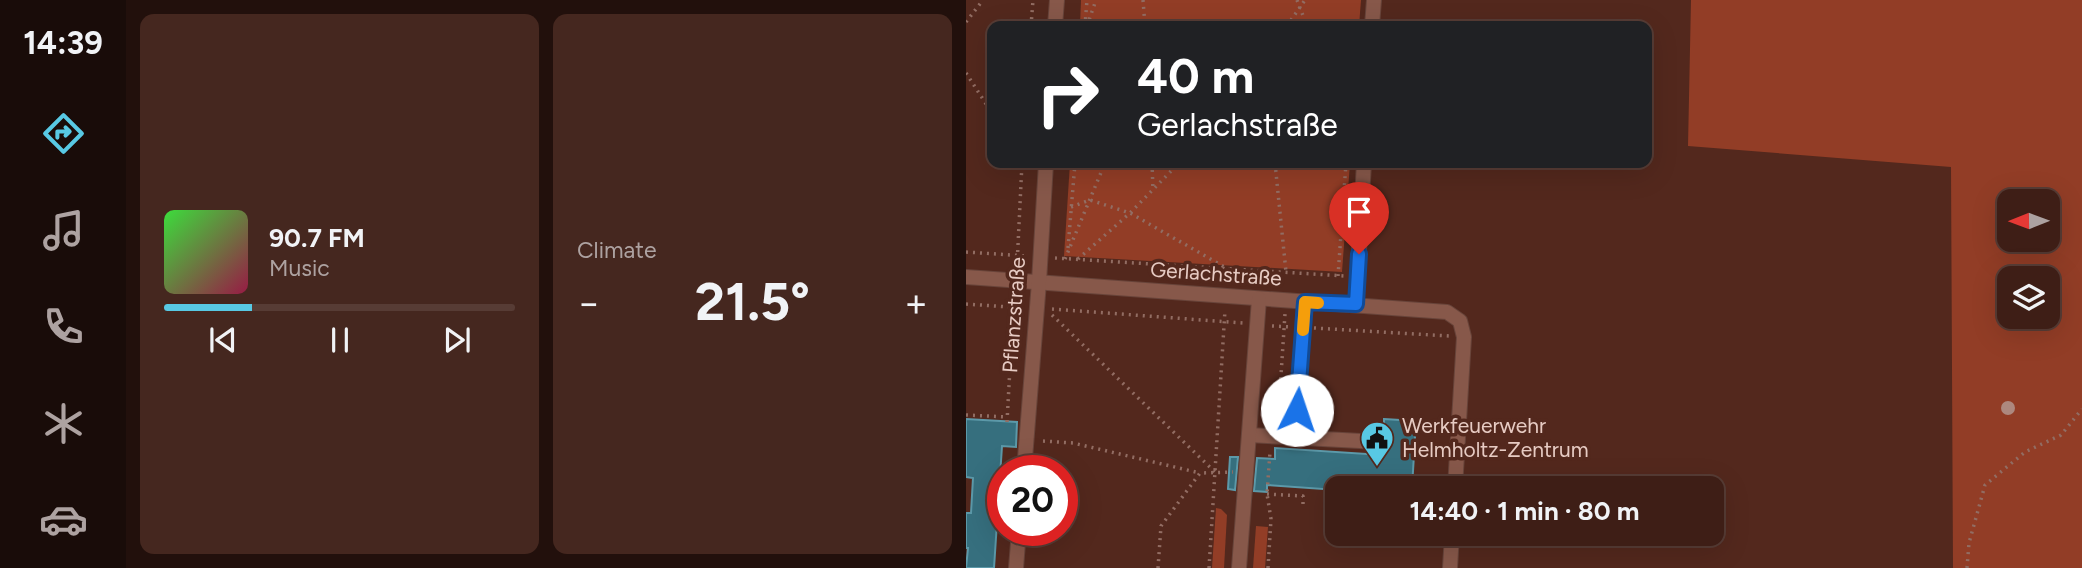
<!DOCTYPE html>
<html lang="en">
<head>
<meta charset="utf-8">
<style>
	:root { --surface:#3e1e16; --page:#45271f; --text:#f1f3f6; --muted:#ada2a1; --line:#573c35; --accent:#58c9e4 }
	body { margin:0; font-family:Figtree,sans-serif; background:var(--page); color:var(--text); height:100vh; display:flex; flex-direction:column; font-size:26px; white-space:nowrap }
	* { box-sizing:border-box; margin:0 }
	p { font-size:23px; color:var(--muted) }
	.icon { flex:none; width:38px; height:38px; fill:none; stroke:currentColor; stroke-width:2; stroke-linecap:round; stroke-linejoin:round }
	.map { position:relative; flex:1; overflow:hidden }
	.side { display:flex; flex-direction:column; gap:14px; padding:14px; background:#22100c; width:840px }
	.side>* { flex:none }
	.top-card { position:absolute; left:21px; top:21px; width:665px; height:147px; border-radius:14px; box-shadow:0 7px 28px #0002,0 0 0 2px var(--line); background:#202124; color:#fff; overflow:hidden }
	.needle { width:46px; rotate:269deg }
	.tools { position:absolute; left:1031px; top:189px; display:grid; gap:14px }
	.tools a { display:grid; place-items:center; width:63px; height:63px; border-radius:14px; background:var(--surface); box-shadow:0 7px 28px #0002,0 0 0 2px var(--line); font-size:35px }
	.speed { position:absolute; left:21px; top:455px; display:flex; gap:14px; font-size:35px; font-weight:700; text-align:center }
	.speed>* { display:grid; place-content:center; width:91px; height:91px; border-radius:50%; background:var(--surface); box-shadow:0 7px 28px #0002,0 0 0 2px var(--line); line-height:1 }
	.speed .limit { border:10px solid #d22; background:#fff; color:#111 }
	.pin { position:absolute; display:grid; place-items:center; width:60px; height:60px; color:#fff; margin:-72px -30px; border-radius:50% 50% 50% 0; rotate:-45deg; box-shadow:0 0 7px #0007 }
	.pin .icon { rotate:45deg }
	.me { position:absolute; width:77px; margin:-38px; rotate:4deg; stroke-linejoin:round; filter:drop-shadow(0 0 5px #0008) }
	.turn { display:flex; align-items:center; gap:24px; height:147px; padding:0 35px; font-size:32px }
	.turn .icon { width:91px; height:91px; stroke-width:2.5 }
	.turn b { display:block; font-size:49px; line-height:60px }
	.big { font-size:52px; font-weight:700; line-height:1.1 }
	.side .card { flex:1; display:flex; flex-direction:column; justify-content:center; gap:10px; min-width:0; padding:0 24px; border-radius:14px; background:var(--page) }
	.song { display:flex; align-items:center; gap:21px }
	.cover { width:84px; height:84px; border-radius:10px; background:linear-gradient(135deg,hsl(120 70% 55%),hsl(340 70% 35%)) }
	.played { height:7px; border-radius:4px; background:linear-gradient(90deg,var(--accent) 25%,var(--line) 25%) }
	.keys { display:flex; justify-content:space-around; direction:ltr }
	.heat { display:flex; justify-content:space-between; align-items:center; font-size:38px; direction:ltr }
	.side .tiles { flex:1; display:grid; gap:14px; grid-template-columns:repeat(2,1fr) }
	.trip { position:absolute; left:359px; top:476px; width:399px; height:70px; border-radius:14px; background:var(--surface); box-shadow:0 7px 28px #0002,0 0 0 2px var(--line); font-weight:700; line-height:70px; text-align:center }
	main { display:flex; flex:1; min-height:0 }
	.tab-bar { display:flex; flex-direction:column; width:126px; justify-content:space-around; align-items:center; background:#190c09; color:var(--muted) }
	.tab-bar .icon { width:49px; height:49px }
	.tab-bar .on { color:var(--accent) }
	.tab-bar b { font-size:32px; color:var(--text) }
	.map>svg:first-child { display:block }
</style>
</head>
<body>
<main>
<nav class="tab-bar">
<b>14:39</b>
<svg class="icon on" aria-label="directions" viewBox="0 0 24 24"><path d="M12 3l9 9-9 9-9-9zM9 14v-3h6M13 9l2 2-2 2"/></svg>
<svg class="icon" aria-label="music" viewBox="0 0 24 24"><path d="M9 18V5l10-2v13"/><circle cx="6" cy="18" r="3"/><circle cx="16" cy="16" r="3"/></svg>
<svg class="icon" aria-label="phone" viewBox="0 0 24 24"><path d="M5 4h4l2 5-3 2q2 4 5 5l2-3 5 2v4C11 20 4 13 5 4z"/></svg>
<svg class="icon" aria-label="climate" viewBox="0 0 24 24"><path d="M12 3v18M4 7l16 10M4 17L20 7"/></svg>
<svg class="icon" aria-label="car" viewBox="0 0 24 24"><path d="M5 17H2v-5l4-1 3-4h7l3 4 3 1v5h-3M9 17h6M6 11h13"/><circle cx="7" cy="17" r="2"/><circle cx="17" cy="17" r="2"/></svg>
</nav>
<section class="side">
<div class="tiles">
<div class="card">
<div class="song"><i class="cover"></i><div><b>90.7 FM</b><p>Music</p></div></div>
<div class="played"></div>
<div class="keys"><svg class="icon" aria-label="previous" viewBox="0 0 24 24"><path d="M18 5L8 12l10 7zM5 5v14"/></svg><svg class="icon" aria-label="pause" viewBox="0 0 24 24"><path d="M8 5v14M16 5v14"/></svg><svg class="icon" aria-label="next" viewBox="0 0 24 24"><path d="M6 5l10 7-10 7zM19 5v14"/></svg></div>
</div>
<div class="card"><p>Climate</p>
<div class="heat"><a>−</a><b class="big">21.5°</b><a>+</a></div>
</div>
</div>
</section>
<div class="map">
<svg width="1116" height="568" viewBox="0 0 1116 568">
	<rect width="100%" height="100%" fill="#53281d"/>
	<g fill="#923d26" fill-rule="evenodd">
		<polygon points="115,0 395,0 393,26 114,26"/>
		<path d="M 725,0 L 1116,0 L 1116,568 L 987,568 L 985,167 L 722,146 ZM 1082,201 L 1082,240 L 1043,240 L 1043,201 ZM 1043,278 L 1082,278 L 1082,317 L 1043,317 Z"/>
		<polygon points="104,163 384,163 376,272 98,256"/>
		<polygon points="250,508 255,509 261,515 258,568 246,568"/>
		<polygon points="290,526 302,527 299,568 287,568"/>
	</g>
	<g fill="#366f7e" stroke="#5c99a9" stroke-width="2">
		<polygon points="0,419 51,422 50,447 36,446 28,568 0,568 2,548 0,548 0,513 5,513 7,478 0,477"/>
		<polygon points="418,419 450,421 446,488 371,488 371,490 301,485 301,492 288,491 291,458 309,459 309,448 416,455 417,451 422,443 421,437 418,434"/>
		<polygon points="264,457 272,457 269,490 262,489"/>
	</g>
	<g fill="none" stroke-linecap="round" stroke-linejoin="round">
		<defs>
			<polyline id="service" points="332,410 339,302"/>
			<g id="minor">
				<polyline points="89,26 91,0"/>
				<polyline points="406,26 408,0"/>
				<polyline points="0,277 481,312 494,321 498,337 489,488"/>
				<polyline points="390,304 398,163"/>
				<polyline points="283,435 413,442"/>
				<polyline points="58,471 73,282 80,163"/>
				<polyline points="50,568 53,530"/>
				<polyline points="273,568 293,299"/>
				<polyline points="484,568 486,534"/>
			</g>
		</defs>
		<use href="#service" stroke="#68443a" stroke-width="9"/>
		<use href="#minor" stroke="#68443a" stroke-width="16"/>
		<g stroke="#926d63" stroke-width="3.5" stroke-dasharray="2 5" stroke-linecap="butt">
			<polyline points="177,0 179,26"/>
			<polyline points="331,0 341,26"/>
			<polyline points="0,22 17,0"/>
			<polyline points="65,26 67,0"/>
			<polyline points="119,26 121,0"/>
			<polyline points="121,26 130,0"/>
			<polyline points="321,26 339,0"/>
			<polyline points="0,73 26,113"/>
			<polyline points="186,163 187,190"/>
			<polyline points="309,163 320,272"/>
			<polyline points="105,207 124,200 164,213 262,269 261,282"/>
			<polyline points="102,248 109,163"/>
			<polyline points="0,252 61,256"/>
			<polyline points="89,258 379,276"/>
			<polyline points="99,259 139,163"/>
			<polyline points="112,259 164,213 213,163"/>
			<polyline points="51,266 56,163"/>
			<polyline points="372,276 380,163"/>
			<polyline points="0,304 57,308"/>
			<polyline points="86,309 277,323"/>
			<polyline points="86,315 249,472"/>
			<polyline points="306,326 326,327"/>
			<polyline points="348,328 483,336"/>
			<polyline points="0,415 41,417"/>
			<polyline points="312,421 319,314"/>
			<polyline points="41,422 48,294"/>
			<polyline points="77,441 107,443 234,473"/>
			<polyline points="301,494 337,496 337,506"/>
			<polyline points="192,568 195,526 234,473 267,472"/>
			<polyline points="243,568 259,310"/>
			<polyline points="302,568 305,519 301,494 304,452"/>
			<polyline points="1001,568 1003,543 1019,485 1059,452 1095,435 1116,409"/>
		</g>
		<use href="#service" stroke="#87584a" stroke-width="7"/>
		<use href="#minor" stroke="#87584a" stroke-width="14"/>
	</g>
	<circle fill="#ad887e" cx="1042" cy="408" r="7"/>
	<g fill="none" stroke-linecap="round" stroke-linejoin="round">
		<defs>
			<polyline id="route" points="331,410 339,302 390,304 393,254"/>
		</defs>
		<use href="#route" stroke="#114b97" stroke-width="18"/>
		<use href="#route" stroke="#1a73e8" stroke-width="12"/>
		<polyline stroke="#f59e0b" stroke-width="12" points="337,330 339,302 352,303"/>
	</g>
	<defs>
		<symbol id="civic-pin" viewBox="-11 -11 22 30"><path d="M0 17L-7.5 6A9.5 9.5 0 1 1 7.5 6Z" fill="#58c9e4" stroke="#53281d"/><path d="M-.6-6.5H3V-4.5H.6V-3L4-1V1h2V6H-6V1h2V-1L-.6-3ZM-1.2 2.5V6h2.4V2.5Z" fill="#111"/></symbol>
	</defs>
	<g fill-rule="evenodd">
		<use href="#civic-pin" x="392" y="419" width="38" height="52"/>
	</g>
	<g text-anchor="middle" stroke-width="7" stroke-linejoin="round" paint-order="stroke">
		<g font-size="21" fill="#e7cbc3" stroke="#53281d">
			<text transform="translate(250 274) rotate(4)" y="7">Gerlachstraße</text>
			<text transform="translate(48 315) rotate(-86)" y="7">Pflanzstraße</text>
		</g>
		<g font-size="21" fill="#e7cbc3" stroke="#53281d" text-anchor="start">
			<text x="436" y="433">Werkfeuerwehr<tspan x="436" dy="24">Helmholtz-Zentrum</tspan></text>
		</g>
	</g>
</svg>
<div class="tools">
<a><svg class="needle" viewBox="-14 -14 28 28"><path d="M0-13l5 13h-10z" fill="#e53935"/><path d="M0 13l5-13h-10z" fill="#ada2a1"/></svg></a>
<a><svg class="icon" aria-label="layers" viewBox="0 0 24 24"><path d="M12 4l9 5-9 5-9-5zM3 14l9 5 9-5"/></svg></a>
</div>
<div class="speed"><div class="limit">20</div></div>
<div class="pin" style="left:393px;top:254px;background:#d93025"><svg class="icon" aria-label="arrive" viewBox="0 0 24 24"><path d="M6 21V4h12l-3 4 3 4H6"/></svg></div>
<svg class="me" style="left:331px;top:410px" viewBox="-20 -20 40 40"><circle r="19" fill="#fff"/><path d="M0-13L10 11 0 6-10 11z" fill="#1a73e8"/></svg>
<div class="trip">14:40 · 1 min · 80 m</div>
<div class="top-card">
<div class="turn"><svg class="icon" aria-label="right" viewBox="0 0 24 24"><path d="M7 20v-9h11M14 6l5 5-5 5"/></svg><div><b>40 m</b>Gerlachstraße</div></div>
</div>
</div>
</main>
</body>
</html>
